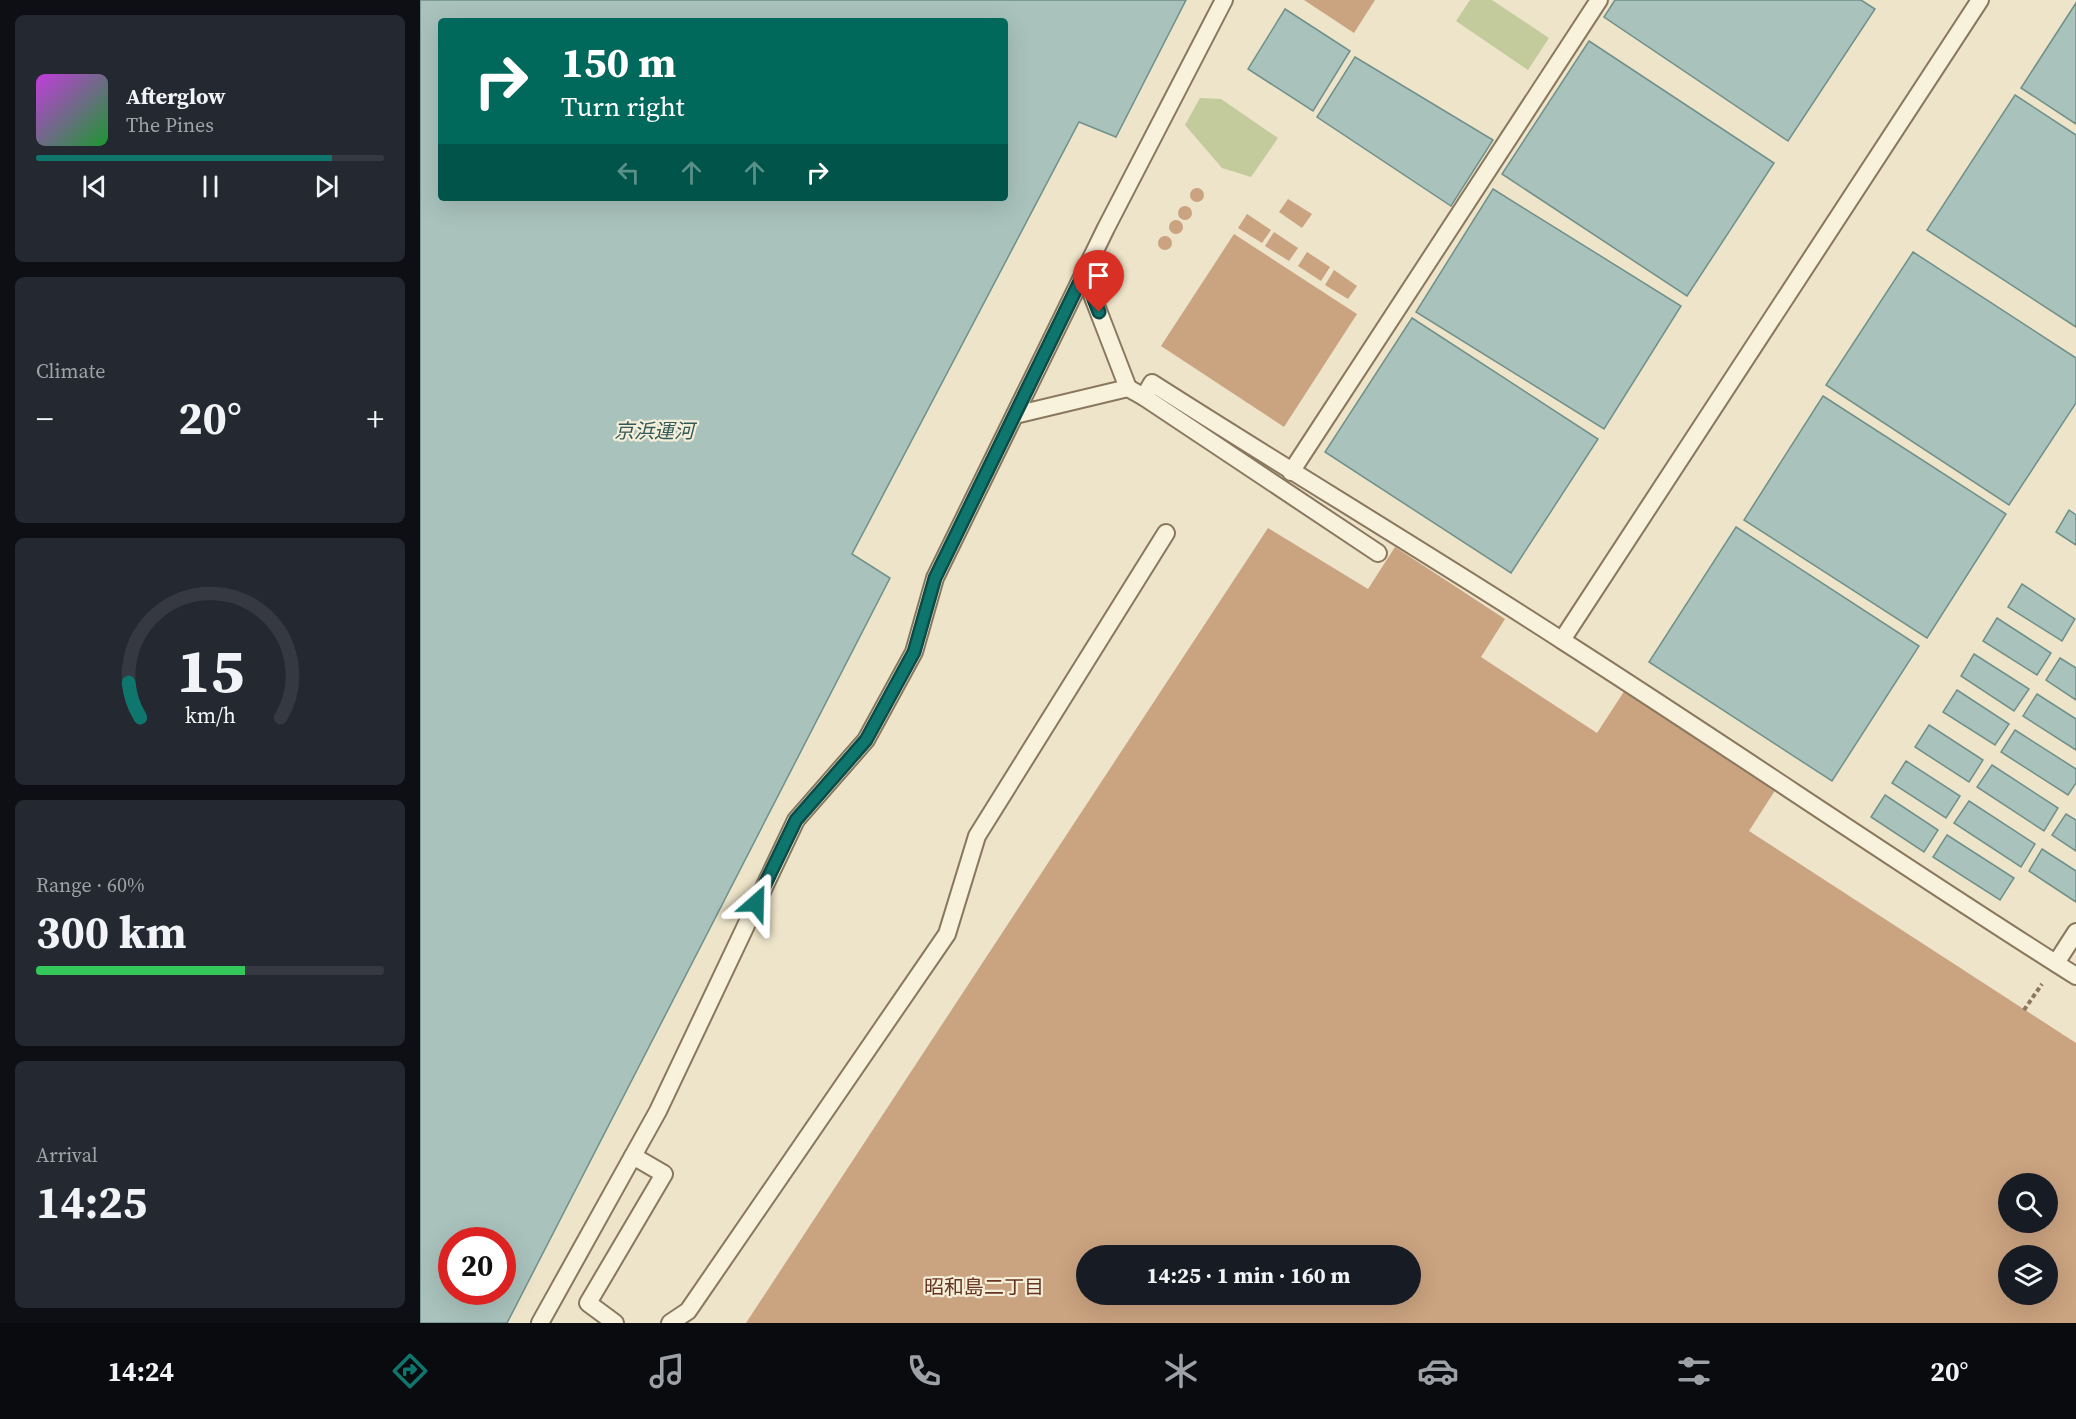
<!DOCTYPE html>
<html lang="en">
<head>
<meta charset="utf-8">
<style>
	:root { --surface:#171b24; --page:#242831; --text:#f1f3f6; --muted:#9ea1a6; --line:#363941; --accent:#0f766e }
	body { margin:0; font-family:"Source Serif 4","Noto Sans JP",serif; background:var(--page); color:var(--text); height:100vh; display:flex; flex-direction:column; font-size:22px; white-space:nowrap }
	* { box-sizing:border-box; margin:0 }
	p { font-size:20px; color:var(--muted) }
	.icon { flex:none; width:33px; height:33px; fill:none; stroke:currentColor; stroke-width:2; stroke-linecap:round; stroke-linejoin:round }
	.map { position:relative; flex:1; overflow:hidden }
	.drawer { display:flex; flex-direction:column; gap:15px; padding:15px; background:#0d0f14; width:420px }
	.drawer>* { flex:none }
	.guide { position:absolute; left:18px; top:18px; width:570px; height:183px; border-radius:6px; box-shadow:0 6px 24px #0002; background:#00695c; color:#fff; overflow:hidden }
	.fabs { position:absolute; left:1578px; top:1173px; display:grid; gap:12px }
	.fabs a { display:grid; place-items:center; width:60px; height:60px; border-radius:50%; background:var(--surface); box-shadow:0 6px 24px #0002; font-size:30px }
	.speed { position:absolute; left:18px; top:1227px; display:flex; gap:12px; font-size:30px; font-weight:700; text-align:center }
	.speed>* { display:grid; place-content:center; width:78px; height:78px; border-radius:50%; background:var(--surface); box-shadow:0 6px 24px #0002; line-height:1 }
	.speed .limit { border:9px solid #d22; background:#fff; color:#111 }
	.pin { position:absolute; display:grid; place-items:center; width:51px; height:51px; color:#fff; margin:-62px -26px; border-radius:50% 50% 50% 0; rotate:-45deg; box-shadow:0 0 6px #0007 }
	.pin .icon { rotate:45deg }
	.me { position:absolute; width:66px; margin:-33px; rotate:25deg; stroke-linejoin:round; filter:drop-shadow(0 0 4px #0008) }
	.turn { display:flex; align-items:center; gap:21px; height:126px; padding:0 24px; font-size:27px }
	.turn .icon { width:78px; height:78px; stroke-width:2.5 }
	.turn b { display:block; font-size:42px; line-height:51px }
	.lanes { display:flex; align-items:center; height:57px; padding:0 24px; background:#0003; justify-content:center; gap:30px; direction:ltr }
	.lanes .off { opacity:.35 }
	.big { font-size:45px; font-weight:700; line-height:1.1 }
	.drawer .widget { flex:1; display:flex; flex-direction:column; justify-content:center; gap:9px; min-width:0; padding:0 21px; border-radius:9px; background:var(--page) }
	.drawer .dial { align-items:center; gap:0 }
	.dial svg { height:156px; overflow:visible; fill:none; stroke:var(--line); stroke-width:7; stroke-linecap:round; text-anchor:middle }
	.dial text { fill:var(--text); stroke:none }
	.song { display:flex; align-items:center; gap:18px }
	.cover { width:72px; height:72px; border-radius:9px; background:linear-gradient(135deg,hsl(290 70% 55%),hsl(130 70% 35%)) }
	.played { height:6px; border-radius:3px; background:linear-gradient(90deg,var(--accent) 85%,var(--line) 85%) }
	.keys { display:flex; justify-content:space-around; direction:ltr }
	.heat { display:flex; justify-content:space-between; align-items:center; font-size:33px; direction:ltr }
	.charge { height:9px; border-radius:4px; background:linear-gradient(90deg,#34c759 60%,var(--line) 0) }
	.trip { position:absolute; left:656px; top:1245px; width:345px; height:60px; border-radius:30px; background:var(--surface); box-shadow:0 6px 24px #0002; font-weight:700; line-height:60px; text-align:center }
	.tab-bar { display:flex; height:96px; justify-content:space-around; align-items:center; background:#090b0e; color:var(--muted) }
	.tab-bar .icon { width:42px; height:42px }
	.tab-bar .current { color:var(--accent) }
	.tab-bar b { font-size:27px; color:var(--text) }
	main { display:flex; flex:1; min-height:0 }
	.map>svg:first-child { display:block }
</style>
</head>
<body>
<main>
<section class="drawer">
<div class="widget">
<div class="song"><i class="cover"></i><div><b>Afterglow</b><p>The Pines</p></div></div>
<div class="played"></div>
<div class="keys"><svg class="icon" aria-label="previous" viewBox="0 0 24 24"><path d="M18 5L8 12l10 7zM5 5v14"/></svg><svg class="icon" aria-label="pause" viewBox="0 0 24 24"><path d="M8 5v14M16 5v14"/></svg><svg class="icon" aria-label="next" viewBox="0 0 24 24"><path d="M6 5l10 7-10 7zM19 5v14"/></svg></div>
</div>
<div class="widget"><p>Climate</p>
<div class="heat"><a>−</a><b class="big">20°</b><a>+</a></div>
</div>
<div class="widget dial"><svg viewBox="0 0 100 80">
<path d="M14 69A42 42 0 1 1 86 69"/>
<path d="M14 69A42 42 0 0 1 8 51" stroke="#0f766e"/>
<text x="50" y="56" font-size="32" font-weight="700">15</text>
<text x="50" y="72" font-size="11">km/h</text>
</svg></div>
<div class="widget"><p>Range · 60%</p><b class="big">300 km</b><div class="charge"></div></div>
<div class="widget"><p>Arrival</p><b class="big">14:25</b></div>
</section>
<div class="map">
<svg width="1656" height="1323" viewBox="0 0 1656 1323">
	<rect width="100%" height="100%" fill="#ede4c9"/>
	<g fill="#c3cb9d">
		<polygon points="1050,0 1072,0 1129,38 1108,70 1036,21"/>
		<polygon points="780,98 801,99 858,138 831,177 802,168 765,125"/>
	</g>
	<g fill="#a9c2bc" stroke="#70908a" stroke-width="1.5" fill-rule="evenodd">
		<path d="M 0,0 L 766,0 L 696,137 L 659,122 L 432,554 L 470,578 L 87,1323 L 0,1323 ZM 21,21 L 585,21 L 585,198 L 21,198 ZM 32,1240 L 82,1240 L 82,1292 L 32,1292 Z"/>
		<polygon points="1195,0 1441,0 1455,9 1368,141 1184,17"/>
		<polygon points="1656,3 1656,124 1601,88"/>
		<polygon points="865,9 930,51 893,111 828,69"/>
		<polygon points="1169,41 1354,163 1267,296 1082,174"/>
		<polygon points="935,57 1073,140 1031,206 897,117"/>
		<polygon points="1595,95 1656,135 1656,327 1507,230"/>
		<polygon points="1073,189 1261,306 1184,429 996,312"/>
		<polygon points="1493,252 1656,358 1656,403 1589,505 1406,385"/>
		<polygon points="992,318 1178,439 1091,573 905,452"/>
		<polygon points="1403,396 1586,514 1507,638 1324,520"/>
		<polygon points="1649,510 1656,515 1656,545 1636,532"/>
		<polygon points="1316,527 1499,646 1412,781 1229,662"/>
		<polygon points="1602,584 1655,619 1642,641 1588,607"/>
		<polygon points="1577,618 1631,653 1617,675 1563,641"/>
		<polygon points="1554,654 1609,689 1594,711 1541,676"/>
		<polygon points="1640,658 1656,668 1656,700 1626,680"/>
		<polygon points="1537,690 1589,724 1575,745 1523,712"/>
		<polygon points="1617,694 1656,719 1656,750 1603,716"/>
		<polygon points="1509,725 1563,760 1549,782 1495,747"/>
		<polygon points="1595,730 1656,769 1656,783 1648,795 1581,752"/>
		<polygon points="1486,761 1540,796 1526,818 1472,783"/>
		<polygon points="1572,765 1638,808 1624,831 1557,787"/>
		<polygon points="1465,795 1518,830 1504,852 1451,817"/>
		<polygon points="1549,801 1615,844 1601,867 1534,823"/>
		<polygon points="1646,814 1656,820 1656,851 1632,835"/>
		<polygon points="1527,835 1594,878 1580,900 1513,857"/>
		<polygon points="1622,849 1656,871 1656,902 1609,871"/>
	</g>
	<g fill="#caa380" fill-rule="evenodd">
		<polygon points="884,0 955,0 934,33"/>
		<circle cx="777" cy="195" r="7"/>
		<polygon points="868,199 892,214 882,228 859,212"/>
		<circle cx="765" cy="213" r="7"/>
		<polygon points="827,214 851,230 842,243 818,228"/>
		<circle cx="756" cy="227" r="7"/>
		<polygon points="854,232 878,248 869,261 845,246"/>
		<polygon points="814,234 937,314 864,427 741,346"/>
		<circle cx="745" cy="243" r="7"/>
		<polygon points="887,252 910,267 901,281 878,266"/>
		<polygon points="914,270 937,286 928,299 905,285"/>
		<path d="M 848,528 L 948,589 L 975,547 L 1085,619 L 1061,657 L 1177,733 L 1205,690 L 1356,789 L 1329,831 L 1656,1043 L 1656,1323 L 326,1323 ZM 1588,1184 L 1628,1184 L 1628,1222 L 1588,1222 ZM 666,1256 L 990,1256 L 990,1294 L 666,1294 ZM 1588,1256 L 1628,1256 L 1628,1294 L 1588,1294 Z"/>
	</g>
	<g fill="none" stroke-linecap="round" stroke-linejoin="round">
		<defs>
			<g id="service">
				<path d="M 708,388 L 724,397 L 732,383 C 868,470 1007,553 1143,641 C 1315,751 1483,867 1656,976"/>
				<polyline points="724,397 958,553"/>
				<polyline points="595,415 708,388 664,274"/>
				<polyline points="871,472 1179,0"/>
				<polyline points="1142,640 1560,0"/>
				<polyline points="1636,963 1656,932"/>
				<polyline points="120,1323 238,1111 376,820 446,740 494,652 515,578 686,228 804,0"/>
				<polyline points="195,1323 168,1303 244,1174 213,1156"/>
				<polyline points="250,1323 268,1311 527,934 557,836 746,533"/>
			</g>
		</defs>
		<use href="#service" stroke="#89775e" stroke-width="20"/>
		<polyline stroke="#89775e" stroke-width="4" stroke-dasharray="4.5 3" stroke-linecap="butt" points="1604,1010 1622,984"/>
		<use href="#service" stroke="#f8f1dc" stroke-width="16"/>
	</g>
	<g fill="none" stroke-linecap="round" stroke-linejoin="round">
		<defs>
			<polyline id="route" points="336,903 376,820 446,740 494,652 515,578 664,273 679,312"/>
		</defs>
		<use href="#route" stroke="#0a4d48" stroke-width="15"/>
		<use href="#route" stroke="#0f766e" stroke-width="10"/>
	</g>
	<g text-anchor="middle" stroke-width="4.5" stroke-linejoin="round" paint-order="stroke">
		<g font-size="20" font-style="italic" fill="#315959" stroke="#f5eed8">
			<text x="234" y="438">京浜運河</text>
		</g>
		<g font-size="20" fill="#653422" stroke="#f5eed8">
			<text x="564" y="1294">昭和島二丁目</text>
		</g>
	</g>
</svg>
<div class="fabs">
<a><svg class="icon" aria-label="search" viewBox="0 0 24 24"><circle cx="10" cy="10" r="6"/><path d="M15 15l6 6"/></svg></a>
<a><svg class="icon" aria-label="layers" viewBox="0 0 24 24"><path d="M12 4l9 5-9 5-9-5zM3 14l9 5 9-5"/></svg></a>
</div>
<div class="speed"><div class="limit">20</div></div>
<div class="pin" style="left:679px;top:312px;background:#d93025"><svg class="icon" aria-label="arrive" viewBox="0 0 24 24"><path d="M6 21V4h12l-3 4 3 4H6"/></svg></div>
<svg class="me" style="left:336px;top:903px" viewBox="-20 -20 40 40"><path d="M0-17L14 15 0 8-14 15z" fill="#0f766e" stroke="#fff" stroke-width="4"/></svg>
<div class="trip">14:25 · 1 min · 160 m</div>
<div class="guide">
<div class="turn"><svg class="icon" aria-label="right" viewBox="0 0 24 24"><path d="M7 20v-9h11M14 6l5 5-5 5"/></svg><div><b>150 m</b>Turn right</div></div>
<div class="lanes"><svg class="icon off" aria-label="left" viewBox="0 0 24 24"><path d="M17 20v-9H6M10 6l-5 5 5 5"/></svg><svg class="icon off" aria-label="ahead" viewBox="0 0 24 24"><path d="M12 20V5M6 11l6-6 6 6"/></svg><svg class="icon off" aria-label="ahead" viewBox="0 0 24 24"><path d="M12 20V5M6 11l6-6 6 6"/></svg><svg class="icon" aria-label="right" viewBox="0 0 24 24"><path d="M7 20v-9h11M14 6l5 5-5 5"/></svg></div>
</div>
</div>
</main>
<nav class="tab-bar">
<b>14:24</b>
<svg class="icon current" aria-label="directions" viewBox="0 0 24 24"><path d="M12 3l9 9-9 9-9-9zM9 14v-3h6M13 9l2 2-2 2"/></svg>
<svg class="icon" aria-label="music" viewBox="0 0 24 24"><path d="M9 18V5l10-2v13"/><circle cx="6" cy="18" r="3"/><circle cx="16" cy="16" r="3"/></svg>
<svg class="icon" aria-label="phone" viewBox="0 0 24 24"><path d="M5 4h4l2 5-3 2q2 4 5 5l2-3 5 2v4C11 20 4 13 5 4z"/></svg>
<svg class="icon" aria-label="climate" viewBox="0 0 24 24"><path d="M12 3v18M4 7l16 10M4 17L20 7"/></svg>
<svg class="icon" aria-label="car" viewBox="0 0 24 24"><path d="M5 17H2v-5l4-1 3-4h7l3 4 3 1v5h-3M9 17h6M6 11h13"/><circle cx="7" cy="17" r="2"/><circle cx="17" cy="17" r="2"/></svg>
<svg class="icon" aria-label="filters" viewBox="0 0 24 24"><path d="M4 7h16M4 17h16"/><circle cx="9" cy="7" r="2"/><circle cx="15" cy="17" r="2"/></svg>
<b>20°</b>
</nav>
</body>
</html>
